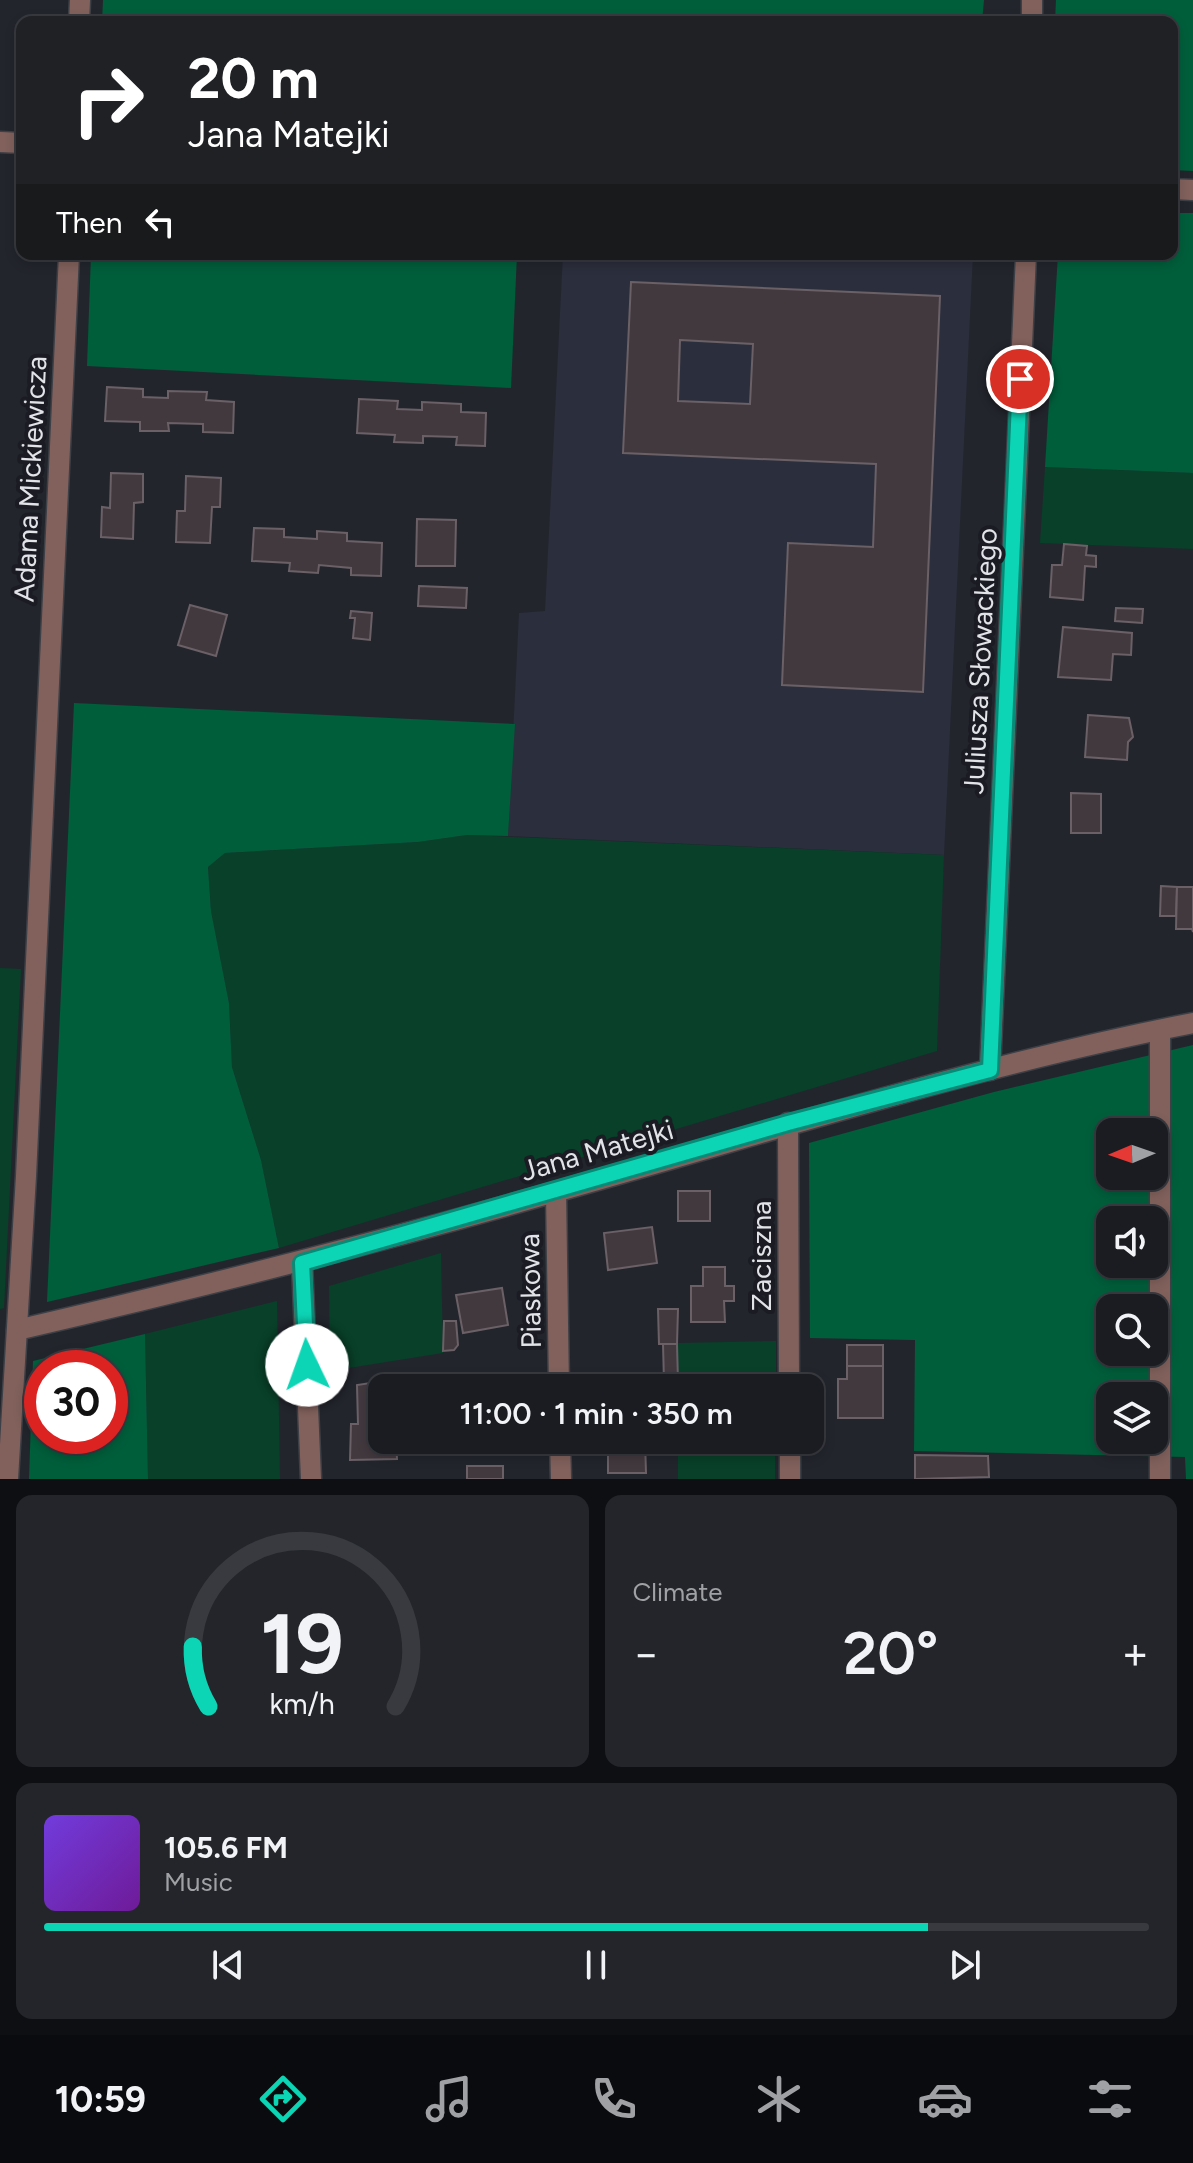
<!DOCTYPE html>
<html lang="en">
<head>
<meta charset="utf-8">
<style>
	:root { --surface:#1a1c22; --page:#23252a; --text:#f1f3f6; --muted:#9fa1a5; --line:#383a40; --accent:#0cd5b5 }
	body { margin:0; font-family:Figtree,sans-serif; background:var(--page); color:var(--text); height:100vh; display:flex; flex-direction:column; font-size:30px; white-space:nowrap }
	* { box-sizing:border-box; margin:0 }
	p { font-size:26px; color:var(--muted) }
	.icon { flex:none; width:44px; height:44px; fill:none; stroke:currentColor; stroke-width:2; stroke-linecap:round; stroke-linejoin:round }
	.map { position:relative; height:1479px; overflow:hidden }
	.drawer { display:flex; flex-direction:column; gap:16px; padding:16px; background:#0e0f13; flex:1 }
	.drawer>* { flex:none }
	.banner { position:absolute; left:16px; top:16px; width:1162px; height:244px; border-radius:16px; box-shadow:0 4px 12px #0003,0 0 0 2px var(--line); background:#202124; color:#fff; overflow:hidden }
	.needle { width:52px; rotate:268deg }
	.tools { position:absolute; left:1096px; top:1118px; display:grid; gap:16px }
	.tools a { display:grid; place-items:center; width:72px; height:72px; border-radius:16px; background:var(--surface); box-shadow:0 4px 12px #0003,0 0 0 2px var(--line); font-size:40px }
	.speed { position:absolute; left:24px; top:1350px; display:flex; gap:16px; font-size:40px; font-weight:700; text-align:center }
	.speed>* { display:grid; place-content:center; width:104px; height:104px; border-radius:50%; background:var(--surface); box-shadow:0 4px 12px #0003,0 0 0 2px var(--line); line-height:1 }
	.speed .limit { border:12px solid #d22; background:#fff; color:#111 }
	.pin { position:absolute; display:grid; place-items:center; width:68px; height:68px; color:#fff; margin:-34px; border:4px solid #fff; border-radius:50%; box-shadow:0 2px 8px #0007 }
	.me { position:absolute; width:88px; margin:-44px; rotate:357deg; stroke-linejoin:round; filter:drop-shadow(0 0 6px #0008) }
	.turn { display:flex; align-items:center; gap:28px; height:168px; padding:0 40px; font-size:36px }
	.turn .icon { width:104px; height:104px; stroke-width:2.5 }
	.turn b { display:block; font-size:56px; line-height:68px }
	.then { display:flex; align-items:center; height:76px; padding:0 40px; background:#0003; gap:16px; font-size:30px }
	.big { font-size:60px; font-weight:600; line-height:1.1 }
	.drawer .widget { flex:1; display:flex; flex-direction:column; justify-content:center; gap:12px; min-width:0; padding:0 28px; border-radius:16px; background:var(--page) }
	.drawer .dial { align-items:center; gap:0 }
	.dial svg { height:208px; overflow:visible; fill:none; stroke:var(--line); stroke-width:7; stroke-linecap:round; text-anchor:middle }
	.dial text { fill:var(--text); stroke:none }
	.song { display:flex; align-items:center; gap:24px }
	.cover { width:96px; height:96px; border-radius:12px; background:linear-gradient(135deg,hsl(260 70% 55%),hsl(280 70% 35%)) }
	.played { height:8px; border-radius:4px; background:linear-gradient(90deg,var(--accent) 80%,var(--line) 80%) }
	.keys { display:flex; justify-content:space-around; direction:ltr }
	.heat { display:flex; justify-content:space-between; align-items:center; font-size:44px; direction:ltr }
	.drawer .tiles { flex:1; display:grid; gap:16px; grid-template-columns:1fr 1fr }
	.widget:last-child { grid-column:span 2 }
	.trip { position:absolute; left:368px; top:1374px; width:456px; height:80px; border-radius:16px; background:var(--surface); box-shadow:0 4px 12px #0003,0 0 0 2px var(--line); font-weight:600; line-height:80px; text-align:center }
	.menu { display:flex; height:128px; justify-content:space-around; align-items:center; background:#0a0b0e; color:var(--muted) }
	.menu .icon { width:56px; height:56px }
	.menu .active { color:var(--accent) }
	.menu b { font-size:36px; color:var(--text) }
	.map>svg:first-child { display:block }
</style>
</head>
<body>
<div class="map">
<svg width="1193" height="1479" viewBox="0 0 1193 1479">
	<rect width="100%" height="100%" fill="#23252d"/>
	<polygon fill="#2b2e3c" points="563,254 973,254 944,855 508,836 519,613 545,611"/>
	<g fill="#084029">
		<polygon points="1045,467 1193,473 1193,549 1040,543"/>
		<polygon points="467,835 944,855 937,1051 279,1248 261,1160 232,1067 229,1003 211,911 208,867 225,853 418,842"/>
		<polygon points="0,968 21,969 4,1308 0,1309"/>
		<polygon points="441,1253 443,1353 330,1371 329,1286"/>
		<polygon points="277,1301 280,1479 148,1479 145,1334"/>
		<polygon points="776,1341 776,1388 678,1388 678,1343"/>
		<rect x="678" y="1440" width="97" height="39"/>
	</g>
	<g fill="#005e3b" fill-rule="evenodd">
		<polygon points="103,0 984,0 982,22 102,22"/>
		<polygon points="1056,0 1193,0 1193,171 1172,170 1172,22 1055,22"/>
		<polygon points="1172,213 1193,213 1193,473 1045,467 1058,254 1172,254"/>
		<polygon points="91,254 517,254 511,388 87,366"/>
		<polygon points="74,703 515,724 508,836 467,835 418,842 225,853 208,867 211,911 229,1003 232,1067 261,1160 279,1248 47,1302"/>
		<path d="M 1193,1045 L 1193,1479 L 1186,1479 L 1185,1457 L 914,1451 L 915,1340 L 810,1338 L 809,1143 L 994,1092 ZM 1110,1132 L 1154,1132 L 1154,1176 L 1110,1176 ZM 1110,1220 L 1154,1220 L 1154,1264 L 1110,1264 ZM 1110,1308 L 1154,1308 L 1154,1352 L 1110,1352 ZM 1110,1396 L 1154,1396 L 1154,1440 L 1110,1440 Z"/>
		<path d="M 145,1334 L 148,1479 L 29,1479 L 33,1361 ZM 110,1368 L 110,1436 L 42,1436 L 42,1368 Z"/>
	</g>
	<g fill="#42393f" stroke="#6a6066" stroke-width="2" fill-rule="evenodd">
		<path d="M 631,282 L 940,296 L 923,692 L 782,685 L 788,543 L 873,547 L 876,464 L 623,453 ZM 680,340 L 753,344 L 750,404 L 678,401 Z"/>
		<polygon points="107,387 143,389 143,397 168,398 168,391 207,392 206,400 234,402 233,433 203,432 203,424 168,423 169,431 140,431 140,422 105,421"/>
		<polygon points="359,399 398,401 397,409 422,410 422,402 461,404 461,412 486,413 485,446 456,445 457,437 423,436 423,443 394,442 395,435 357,433"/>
		<polygon points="111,473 143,474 143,502 134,503 133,539 101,537 102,507 110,508"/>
		<polygon points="186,476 221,478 220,507 212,507 210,543 176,542 177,511 185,511"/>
		<polygon points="417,519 456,520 455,566 416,566"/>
		<polygon points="254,528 284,529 284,537 317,539 317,531 347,533 347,541 382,543 381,576 351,575 351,568 319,565 318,573 289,571 290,563 252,561"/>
		<polygon points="1064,544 1087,546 1086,555 1096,556 1096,567 1085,566 1083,600 1050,597 1052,565 1062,565"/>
		<polygon points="419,586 467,588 466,608 418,606"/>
		<polygon points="190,605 227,615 216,656 178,645"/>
		<polygon points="1116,608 1143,609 1142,623 1115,621"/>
		<polygon points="351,611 372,613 370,640 353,638 355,618 350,618"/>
		<polygon points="1063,627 1132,633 1131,655 1113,654 1111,680 1058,677"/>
		<polygon points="1088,715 1129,718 1133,737 1128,742 1127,760 1085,757"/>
		<polygon points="1071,793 1101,794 1101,833 1071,833"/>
		<polygon points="1161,886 1177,887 1176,916 1160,916"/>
		<polygon points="1177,887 1193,887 1193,932 1192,929 1176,929"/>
		<rect x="678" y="1191" width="32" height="30"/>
		<polygon points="652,1227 657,1263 608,1270 604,1233"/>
		<polygon points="703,1267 725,1267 725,1286 734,1286 734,1301 724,1301 725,1322 691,1322 691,1286 703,1286"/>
		<polygon points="502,1288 508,1325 463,1333 456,1295"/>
		<polygon points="658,1309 678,1309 677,1344 659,1344"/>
		<polygon points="444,1321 456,1321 458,1345 454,1350 443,1351"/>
		<polygon points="663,1344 677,1344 678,1382 664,1382"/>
		<rect x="847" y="1345" width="36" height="21"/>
		<polygon points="847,1366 883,1366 883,1418 838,1418 838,1379 847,1379"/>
		<polygon points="511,1374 511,1388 457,1388 457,1375"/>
		<polygon points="377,1382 401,1385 401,1388 382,1388 382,1440 396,1440 397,1459 350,1460 351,1424 358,1424 357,1385"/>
		<polygon points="608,1440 645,1440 646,1473 608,1473"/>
		<polygon points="915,1455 988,1456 989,1477 915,1479"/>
		<rect x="467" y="1466" width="36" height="13"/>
	</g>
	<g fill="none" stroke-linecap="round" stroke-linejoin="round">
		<defs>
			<g id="street">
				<polyline points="79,22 80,0"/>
				<polyline points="1032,22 1032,0"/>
				<polyline points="0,142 22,143"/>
				<polyline points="1172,189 1193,190"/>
				<polyline points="1160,1030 1160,1479"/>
				<polyline points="990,1070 1026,254"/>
				<polyline points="788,1123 789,1388"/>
				<polyline points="556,1192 559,1388"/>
				<polyline points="302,1263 311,1479"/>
				<path d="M 17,1330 C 197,1288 377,1243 555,1192 C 767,1133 977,1065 1193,1023"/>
				<polyline points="560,1440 561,1479"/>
				<polyline points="790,1440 790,1479"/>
				<polyline points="8,1479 26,1176 69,254"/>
			</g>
		</defs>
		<use href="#street" stroke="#3e4047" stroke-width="23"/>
		<use href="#street" stroke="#82615c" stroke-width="20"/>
	</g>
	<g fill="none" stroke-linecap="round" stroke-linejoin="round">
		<defs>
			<polyline id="route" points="307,1365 302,1263 788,1123 990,1070 1020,379"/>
		</defs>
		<use href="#route" stroke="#088a76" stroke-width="20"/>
		<use href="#route" stroke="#0cd5b5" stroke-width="14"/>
	</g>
	<g text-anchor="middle" stroke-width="8" stroke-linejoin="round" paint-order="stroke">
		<g font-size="28" fill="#e2e3e9" stroke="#1a1b23">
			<text transform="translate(30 479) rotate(-87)" y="10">Adama Mickiewicza</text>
			<text transform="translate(980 661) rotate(-87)" y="10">Juliusza Słowackiego</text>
			<text transform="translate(597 1150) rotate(-16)" y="10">Jana Matejki</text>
			<text transform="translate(761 1256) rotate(-90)" y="10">Zaciszna</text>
			<text transform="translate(530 1291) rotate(-91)" y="10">Piaskowa</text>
		</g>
	</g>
</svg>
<div class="tools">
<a><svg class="needle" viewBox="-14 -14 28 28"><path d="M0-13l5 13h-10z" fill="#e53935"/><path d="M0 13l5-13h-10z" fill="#9fa1a5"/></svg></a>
<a><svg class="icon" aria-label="sound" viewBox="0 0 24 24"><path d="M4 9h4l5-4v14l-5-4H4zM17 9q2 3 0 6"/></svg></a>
<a><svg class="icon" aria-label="search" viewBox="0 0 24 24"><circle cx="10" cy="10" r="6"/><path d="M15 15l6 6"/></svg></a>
<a><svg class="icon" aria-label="layers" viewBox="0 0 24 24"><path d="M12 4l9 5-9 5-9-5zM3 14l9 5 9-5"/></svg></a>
</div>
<div class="speed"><div class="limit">30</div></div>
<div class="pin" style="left:1020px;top:379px;background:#d93025"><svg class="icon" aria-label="arrive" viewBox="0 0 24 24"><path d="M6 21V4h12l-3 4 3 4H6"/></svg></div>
<svg class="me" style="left:307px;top:1365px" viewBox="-20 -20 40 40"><circle r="19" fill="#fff"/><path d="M0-13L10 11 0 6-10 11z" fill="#0cd5b5"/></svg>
<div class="trip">11:00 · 1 min · 350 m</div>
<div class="banner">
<div class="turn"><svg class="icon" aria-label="right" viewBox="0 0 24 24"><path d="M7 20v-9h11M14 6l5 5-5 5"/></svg><div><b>20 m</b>Jana Matejki</div></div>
<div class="then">Then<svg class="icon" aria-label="left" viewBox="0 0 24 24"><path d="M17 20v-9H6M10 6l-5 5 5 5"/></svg></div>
</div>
</div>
<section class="drawer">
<div class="tiles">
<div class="widget dial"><svg viewBox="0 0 100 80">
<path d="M14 69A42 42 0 1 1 86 69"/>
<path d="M14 69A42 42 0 0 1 8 46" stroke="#0cd5b5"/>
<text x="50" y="56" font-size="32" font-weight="700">19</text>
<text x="50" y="72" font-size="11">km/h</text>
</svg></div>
<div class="widget"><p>Climate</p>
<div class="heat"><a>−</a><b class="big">20°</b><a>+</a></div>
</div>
<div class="widget">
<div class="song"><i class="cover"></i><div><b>105.6 FM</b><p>Music</p></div></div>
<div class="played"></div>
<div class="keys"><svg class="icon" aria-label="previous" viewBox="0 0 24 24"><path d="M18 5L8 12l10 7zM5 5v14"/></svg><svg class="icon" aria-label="pause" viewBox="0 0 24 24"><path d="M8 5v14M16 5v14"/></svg><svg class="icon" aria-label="next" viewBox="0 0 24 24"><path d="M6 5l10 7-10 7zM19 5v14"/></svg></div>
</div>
</div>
</section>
<nav class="menu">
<b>10:59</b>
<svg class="icon active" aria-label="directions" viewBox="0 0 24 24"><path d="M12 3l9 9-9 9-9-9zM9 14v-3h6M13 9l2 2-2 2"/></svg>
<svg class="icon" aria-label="music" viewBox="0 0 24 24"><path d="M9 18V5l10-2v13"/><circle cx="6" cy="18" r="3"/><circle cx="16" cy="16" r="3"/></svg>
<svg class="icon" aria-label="phone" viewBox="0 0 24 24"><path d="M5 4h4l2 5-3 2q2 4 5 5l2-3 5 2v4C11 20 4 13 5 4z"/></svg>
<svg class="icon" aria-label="climate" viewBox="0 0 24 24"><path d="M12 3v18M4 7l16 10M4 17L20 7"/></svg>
<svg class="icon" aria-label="car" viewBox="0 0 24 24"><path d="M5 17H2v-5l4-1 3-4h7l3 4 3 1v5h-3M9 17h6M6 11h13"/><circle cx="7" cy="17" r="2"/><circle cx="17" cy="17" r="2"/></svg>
<svg class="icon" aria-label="filters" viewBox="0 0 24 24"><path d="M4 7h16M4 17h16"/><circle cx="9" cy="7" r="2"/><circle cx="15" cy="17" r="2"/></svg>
</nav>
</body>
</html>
